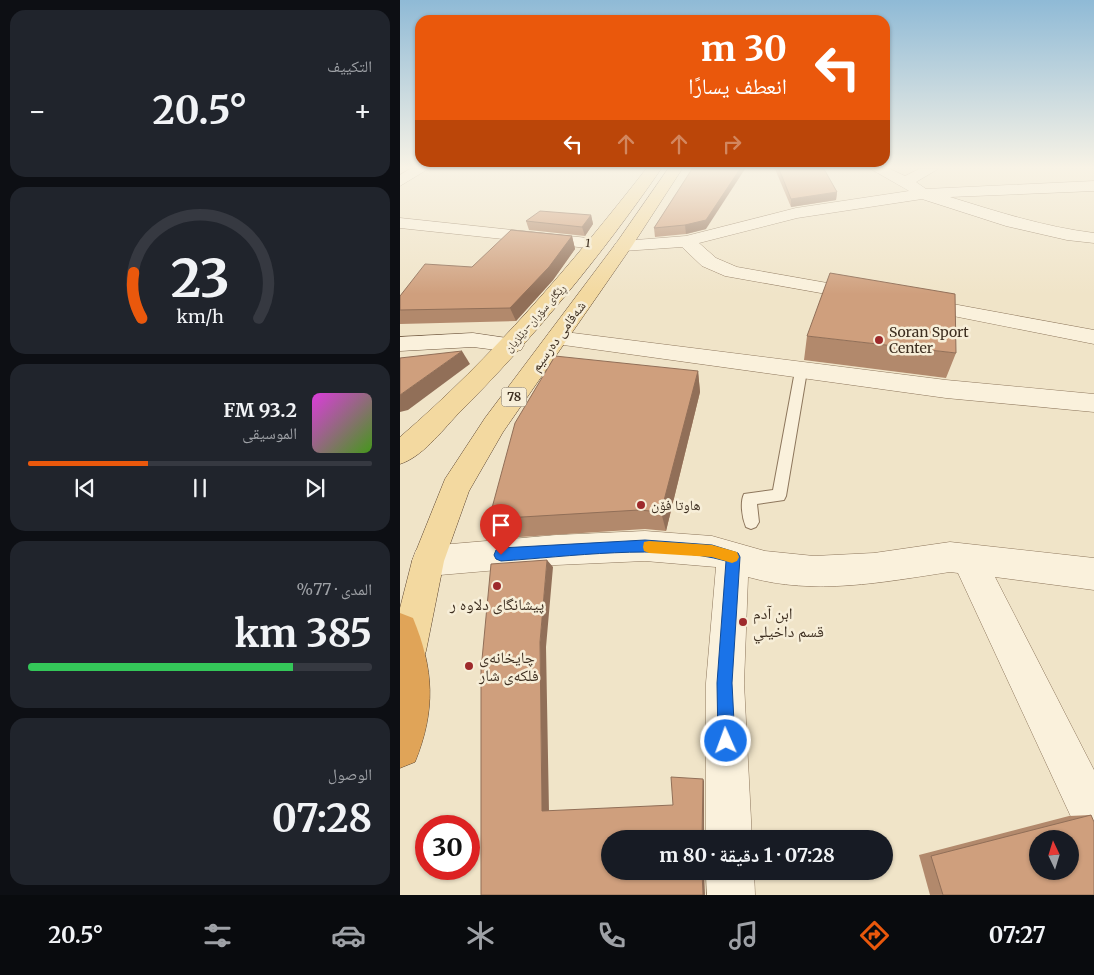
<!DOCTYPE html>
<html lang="ar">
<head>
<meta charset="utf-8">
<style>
	:root { --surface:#171b24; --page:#20242c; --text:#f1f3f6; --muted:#9ea1a6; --line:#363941; --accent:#ea580c }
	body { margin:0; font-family:Merriweather,"Noto Naskh Arabic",serif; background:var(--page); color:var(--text); direction:rtl; height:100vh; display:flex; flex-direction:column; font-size:19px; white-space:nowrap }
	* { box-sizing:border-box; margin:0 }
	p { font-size:16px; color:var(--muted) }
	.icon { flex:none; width:28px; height:28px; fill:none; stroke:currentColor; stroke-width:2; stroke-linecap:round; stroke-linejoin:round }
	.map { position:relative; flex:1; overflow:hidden; direction:ltr }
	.sheet { display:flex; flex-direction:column; gap:10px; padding:10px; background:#0d0f14; width:400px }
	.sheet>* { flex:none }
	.guide { position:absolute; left:15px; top:15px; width:475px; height:152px; border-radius:15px; box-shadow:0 1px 4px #0004; direction:rtl; background:#ea580c; color:#fff; overflow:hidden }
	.needle { width:32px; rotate:356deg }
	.controls { position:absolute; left:629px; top:830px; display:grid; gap:10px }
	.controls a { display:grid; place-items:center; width:50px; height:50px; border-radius:50%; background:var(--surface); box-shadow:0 1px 4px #0004; font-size:25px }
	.speed { position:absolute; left:15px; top:815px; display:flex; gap:10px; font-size:25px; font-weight:700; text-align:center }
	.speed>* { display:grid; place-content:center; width:65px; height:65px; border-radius:50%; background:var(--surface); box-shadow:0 1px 4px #0004; line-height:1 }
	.speed .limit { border:8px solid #d22; background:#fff; color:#111 }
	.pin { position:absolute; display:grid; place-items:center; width:42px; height:42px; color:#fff; margin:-51px -21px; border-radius:50% 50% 50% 0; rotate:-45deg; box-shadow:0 0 5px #0007 }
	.pin .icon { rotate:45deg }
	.me { position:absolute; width:55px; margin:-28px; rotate:358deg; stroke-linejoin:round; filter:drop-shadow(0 0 4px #0008) }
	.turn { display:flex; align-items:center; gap:18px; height:105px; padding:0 20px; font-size:22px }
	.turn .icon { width:65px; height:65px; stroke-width:2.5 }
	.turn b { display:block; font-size:35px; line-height:42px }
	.lanes { display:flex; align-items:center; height:48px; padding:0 20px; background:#0003; justify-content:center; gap:25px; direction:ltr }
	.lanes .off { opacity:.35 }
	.big { font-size:38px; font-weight:700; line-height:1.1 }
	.sheet .tile { flex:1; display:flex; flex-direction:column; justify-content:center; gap:8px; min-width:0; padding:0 18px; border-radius:15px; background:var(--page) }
	.sheet .dial { align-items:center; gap:0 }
	.dial svg { height:130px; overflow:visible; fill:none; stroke:var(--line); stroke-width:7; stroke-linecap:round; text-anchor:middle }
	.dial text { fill:var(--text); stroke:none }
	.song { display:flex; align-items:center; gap:15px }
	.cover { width:60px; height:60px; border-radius:8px; background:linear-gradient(135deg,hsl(300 70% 55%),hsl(100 70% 35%)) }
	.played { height:5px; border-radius:2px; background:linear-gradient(90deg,var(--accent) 35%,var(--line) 35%) }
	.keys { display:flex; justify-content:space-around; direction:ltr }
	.heat { display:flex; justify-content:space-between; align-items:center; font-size:28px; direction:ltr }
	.charge { height:8px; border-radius:4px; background:linear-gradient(90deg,#34c759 77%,var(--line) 0) }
	.trip { position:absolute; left:201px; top:830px; width:292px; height:50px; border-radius:25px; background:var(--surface); box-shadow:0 1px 4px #0004; font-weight:700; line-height:50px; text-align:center; direction:rtl }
	.tab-bar { display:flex; height:80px; justify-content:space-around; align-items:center; background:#090b0e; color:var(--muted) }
	.tab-bar .icon { width:35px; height:35px }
	.tab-bar .on { color:var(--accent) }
	.tab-bar b { font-size:22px; color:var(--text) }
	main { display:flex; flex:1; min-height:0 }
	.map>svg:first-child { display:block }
</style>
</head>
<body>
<main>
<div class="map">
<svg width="694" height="895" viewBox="0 0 694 895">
	<rect width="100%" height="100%" fill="#f0e4c8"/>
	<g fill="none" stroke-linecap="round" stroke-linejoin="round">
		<defs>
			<path id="lane" d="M 401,367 L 407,371 L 386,496 L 384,500 L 357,504 L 359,522 L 356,527 L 351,529 L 346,527 C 342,518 340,502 344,494 L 373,490 L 395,371 Z"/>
			<g id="street">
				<polygon points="10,169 28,169 0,186 0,175"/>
				<path d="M 471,169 L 490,169 L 505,176 L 519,169 L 538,169 L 516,182 L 526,189 L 694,181 L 694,191 L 550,197 C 598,212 645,227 694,233 L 694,243 L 667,240 L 606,226 L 522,199 L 397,218 L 299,243 L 316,258 L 337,267 L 467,290 L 470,294 L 467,298 L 460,300 L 325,276 L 302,266 L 282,247 L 223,251 L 217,250 L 214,246 L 217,242 L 223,241 L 286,236 L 396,208 L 509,191 Z"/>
				<polygon points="0,218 197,239 203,240 206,244 203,248 197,249 0,228"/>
				<polygon points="520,298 694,330 694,344 513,308 510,304 513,300"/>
				<polygon points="157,331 546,380 694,394 694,412 546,398 149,343 146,338 149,333"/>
				<path d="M 245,531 L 312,536 L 365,551 L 414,556 L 474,553 L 550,542 L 694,558 L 694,590 L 595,577 L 694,770 L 694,838 L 678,832 L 558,573 L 550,572 C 483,582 415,596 348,577 L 344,683 L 352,839 L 306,839 L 306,683 L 316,567 L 245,561 L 156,565 L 28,576 L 16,572 L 12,561 L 16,550 L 28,546 L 156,535 Z"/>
				<polygon points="306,871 354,871 355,895 307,895"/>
			</g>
			<polygon id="secondary" points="73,333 121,340 124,345 121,350 113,352 73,347 0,351 0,337"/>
			<g id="primary">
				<path d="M 246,169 L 261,169 C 201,256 132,340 57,415 C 41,432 22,457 0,464 L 0,437 C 93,357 171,265 246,169 Z"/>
				<polygon points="268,169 282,169 232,246 103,432 69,491 44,561 26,651 21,664 8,669 0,666 0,608 12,561 45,479 85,418 217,242"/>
			</g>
			<path id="highway" d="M 0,613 L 13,618 C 34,669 36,710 15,762 L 0,768 Z"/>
		</defs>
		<use href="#lane" stroke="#8d765c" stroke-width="2"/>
		<use href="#street" stroke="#8d765c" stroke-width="1"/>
		<use href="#secondary" stroke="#6f573f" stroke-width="1"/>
		<use href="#primary" stroke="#5b4430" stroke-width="1"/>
		<use href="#highway" stroke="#5b4430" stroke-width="1"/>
		<use href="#lane" fill="#faf1dc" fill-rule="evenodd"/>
		<use href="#street" fill="#faf1dc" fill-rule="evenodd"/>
		<use href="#secondary" fill="#faf1dc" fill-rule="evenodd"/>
		<use href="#primary" fill="#f3d9a0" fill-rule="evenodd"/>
		<use href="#highway" fill="#e0a458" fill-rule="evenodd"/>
	</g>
	<g fill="#b2896c">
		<polygon points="292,169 306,229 286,234 255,237 254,228"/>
		<polygon points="375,169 424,169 437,192 436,200 391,207"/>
		<polygon points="191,215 193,224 185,236 129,230 126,221"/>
		<polygon points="172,236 175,249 153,280 116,321 0,324 0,296 72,267"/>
		<polygon points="407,336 556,353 546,378 404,360"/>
		<polygon points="298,371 300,392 266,531 245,529 104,538 89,519"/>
		<polygon points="691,815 694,895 530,895 519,855 669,816"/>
	</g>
	<g fill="#916f58">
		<polygon points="340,169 345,169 306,229 286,234 285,225"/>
		<polygon points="437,192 436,200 391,207 391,199"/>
		<polygon points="191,215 193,224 185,236 182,227"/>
		<polygon points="172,236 175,249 153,280 116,321 110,308"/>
		<polygon points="62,351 70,364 8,410 0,412 0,395"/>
		<polygon points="298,371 300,392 266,531 261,512"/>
		<polygon points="147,560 153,567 146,647 149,812 142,811 140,642"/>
		<polygon points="303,779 304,781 304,839 302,839"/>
		<polygon points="304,871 305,895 303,895 302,872"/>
	</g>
	<g fill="#cf9f7d" stroke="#916f58" fill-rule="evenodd">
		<polygon points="292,169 340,169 306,220 285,225 254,228"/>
		<polygon points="379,169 424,169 437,192 391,199"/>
		<polygon points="140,211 191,215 182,227 126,221"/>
		<polygon points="111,230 172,236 149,267 110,308 0,310 0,296 25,264 72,267"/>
		<polygon points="430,273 555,294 556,353 407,336"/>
		<polygon points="62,351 0,395 0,358"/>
		<polygon points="155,356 298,371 261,512 239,510 89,519 115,423"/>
		<polygon points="147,560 140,642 142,811 273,805 271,777 303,779 302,839 210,839 210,871 307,871 302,872 303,895 81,895 81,670 91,564"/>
		<path d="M 691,815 L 694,822 L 694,895 L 543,895 L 531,856 ZM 638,839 L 670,839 L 670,871 L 638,871 Z"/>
	</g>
	<linearGradient id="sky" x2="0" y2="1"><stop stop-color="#8fbad6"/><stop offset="0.57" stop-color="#f8f3e6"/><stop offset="1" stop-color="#f8f3e6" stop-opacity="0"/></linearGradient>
	<rect width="694" height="294" fill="url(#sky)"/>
	<path fill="#1a73e8" stroke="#114b97" d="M 245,540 L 312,545 L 338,553 L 340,557 L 332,683 L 335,741 L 332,747 L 326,750 L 320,747 L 318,741 L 317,683 L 326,561 C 263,543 167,557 101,561 L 96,559 L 94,555 L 96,550 L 101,548 Z"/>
	<polygon fill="#f59e0b" points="249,541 312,545 337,552 339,557 337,561 332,563 312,557 249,553 244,551 243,547 244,542"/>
	<g fill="#9e2a2b" stroke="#f7eed8" stroke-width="2">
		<circle cx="479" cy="340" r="5"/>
		<circle cx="241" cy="505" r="5"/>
		<circle cx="97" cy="586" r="5"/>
		<circle cx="343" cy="622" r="5"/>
		<circle cx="69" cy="666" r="5"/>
	</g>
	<g text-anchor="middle" stroke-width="5" stroke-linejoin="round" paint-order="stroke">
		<g font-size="11" fill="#3d2e20" stroke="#f7eed8">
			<text transform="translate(188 243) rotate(6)" y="4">1</text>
			<text transform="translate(135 318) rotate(-49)" y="4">ڕێگای سۆران-دێلزیان</text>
		</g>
		<rect fill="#f7eed8" stroke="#756857" stroke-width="1" x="101.5" y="387.5" width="25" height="19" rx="4"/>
		<g font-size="12" font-weight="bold" fill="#3d2e20">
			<text x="114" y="401">78</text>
		</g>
		<g font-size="14" fill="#3d2e20" stroke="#f7eed8" text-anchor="start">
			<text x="489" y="337">Soran Sport<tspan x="489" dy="16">Center</tspan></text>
			<text x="251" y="510">هاوتا فۆن</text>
		</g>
		<g font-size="14" fill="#3d2e20" stroke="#f7eed8">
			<text transform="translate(158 336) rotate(-54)" y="5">شەقامی دەرسیم</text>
		</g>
		<g font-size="16" fill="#3d2e20" stroke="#f7eed8" text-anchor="start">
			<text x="97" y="610" text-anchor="middle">پیشانگای دلاوه ر</text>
			<text x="353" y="619">ابن آدم<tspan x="353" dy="18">قسم داخيلي</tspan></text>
			<text x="79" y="663">چایخانەی<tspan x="79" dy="18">فلکەی شار</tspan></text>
		</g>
	</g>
</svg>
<div class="controls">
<a><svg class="needle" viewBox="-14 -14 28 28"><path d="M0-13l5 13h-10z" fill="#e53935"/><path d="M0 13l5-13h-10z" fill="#9ea1a6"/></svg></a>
</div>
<div class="speed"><div class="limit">30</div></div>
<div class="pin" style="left:101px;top:555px;background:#d93025"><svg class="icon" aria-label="arrive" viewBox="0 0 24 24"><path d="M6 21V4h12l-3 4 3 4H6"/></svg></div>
<svg class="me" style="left:326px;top:741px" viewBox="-20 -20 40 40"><circle r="17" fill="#1a73e8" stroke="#fff" stroke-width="3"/><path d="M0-11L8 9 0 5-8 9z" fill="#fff"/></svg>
<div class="trip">07:28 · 1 دقيقة · 80 m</div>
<div class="guide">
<div class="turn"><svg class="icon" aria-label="left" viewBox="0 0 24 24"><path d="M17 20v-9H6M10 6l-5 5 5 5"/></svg><div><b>30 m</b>انعطف يسارًا</div></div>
<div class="lanes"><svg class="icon" aria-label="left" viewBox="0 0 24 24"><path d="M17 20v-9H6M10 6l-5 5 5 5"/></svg><svg class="icon off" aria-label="ahead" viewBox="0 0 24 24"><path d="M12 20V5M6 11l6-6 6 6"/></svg><svg class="icon off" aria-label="ahead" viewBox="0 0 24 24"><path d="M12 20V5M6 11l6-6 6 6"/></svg><svg class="icon off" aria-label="right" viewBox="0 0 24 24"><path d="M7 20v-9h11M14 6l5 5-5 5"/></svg></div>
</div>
</div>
<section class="sheet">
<div class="tile"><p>التكييف</p>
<div class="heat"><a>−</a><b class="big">20.5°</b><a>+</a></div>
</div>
<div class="tile dial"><svg viewBox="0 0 100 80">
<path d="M14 69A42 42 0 1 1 86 69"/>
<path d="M14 69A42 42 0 0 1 9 41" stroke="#ea580c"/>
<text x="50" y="56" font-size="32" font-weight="700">23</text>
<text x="50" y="72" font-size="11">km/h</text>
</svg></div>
<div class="tile">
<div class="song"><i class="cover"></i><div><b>93.2 FM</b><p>الموسيقى</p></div></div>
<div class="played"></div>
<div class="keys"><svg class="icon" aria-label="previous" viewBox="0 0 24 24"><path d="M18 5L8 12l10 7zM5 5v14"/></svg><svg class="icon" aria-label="pause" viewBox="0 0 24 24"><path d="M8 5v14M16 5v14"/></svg><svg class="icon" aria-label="next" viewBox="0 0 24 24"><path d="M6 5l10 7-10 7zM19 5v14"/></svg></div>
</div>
<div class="tile"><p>المدى · 77%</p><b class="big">385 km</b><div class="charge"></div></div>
<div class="tile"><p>الوصول</p><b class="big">07:28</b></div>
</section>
</main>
<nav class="tab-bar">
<b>07:27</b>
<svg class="icon on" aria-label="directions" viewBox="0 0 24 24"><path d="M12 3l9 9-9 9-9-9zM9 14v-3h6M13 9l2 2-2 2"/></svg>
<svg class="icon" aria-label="music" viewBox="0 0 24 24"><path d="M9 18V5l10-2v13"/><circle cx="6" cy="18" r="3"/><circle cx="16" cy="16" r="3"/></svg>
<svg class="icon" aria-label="phone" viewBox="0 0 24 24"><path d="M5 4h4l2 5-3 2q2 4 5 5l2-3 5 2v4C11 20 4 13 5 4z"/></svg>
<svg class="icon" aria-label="climate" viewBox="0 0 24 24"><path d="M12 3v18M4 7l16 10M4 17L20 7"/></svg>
<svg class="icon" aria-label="car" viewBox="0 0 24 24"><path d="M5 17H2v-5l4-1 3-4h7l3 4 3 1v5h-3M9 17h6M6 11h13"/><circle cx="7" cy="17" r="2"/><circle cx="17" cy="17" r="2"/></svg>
<svg class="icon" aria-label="filters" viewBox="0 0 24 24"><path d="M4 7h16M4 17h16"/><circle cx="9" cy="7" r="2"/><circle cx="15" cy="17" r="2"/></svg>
<b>20.5°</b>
</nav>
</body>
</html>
